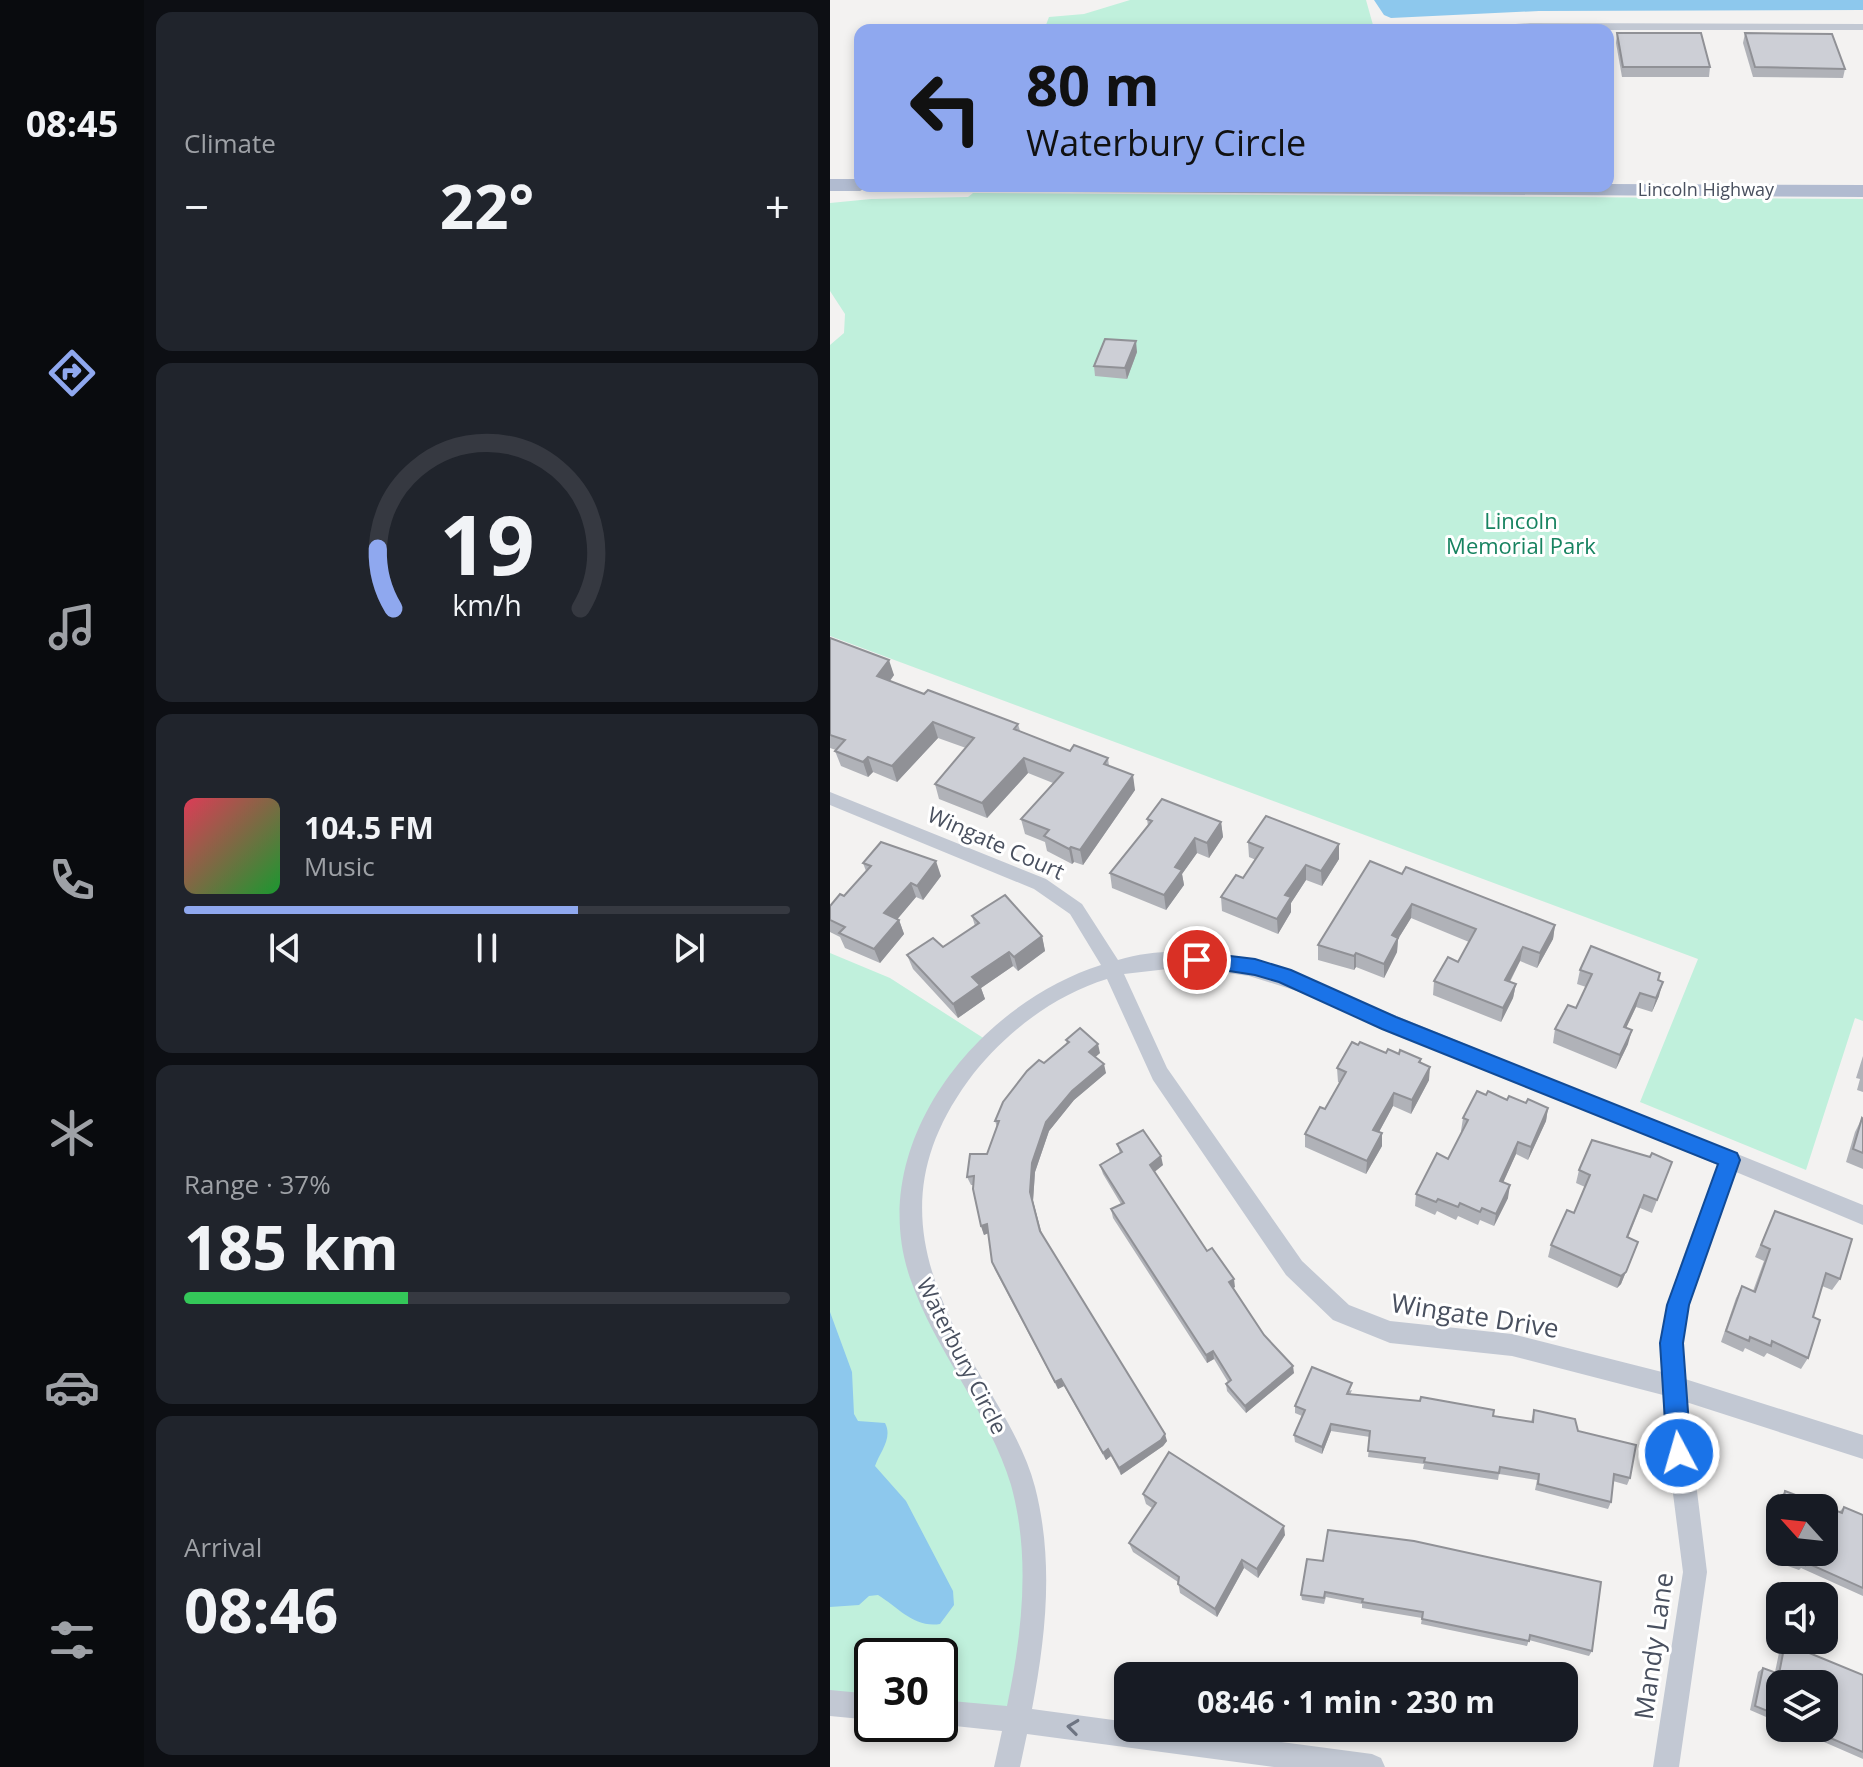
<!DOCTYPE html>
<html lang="en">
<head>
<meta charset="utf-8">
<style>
	:root { --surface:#171b24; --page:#20242c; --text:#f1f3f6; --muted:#9ea1a6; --line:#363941; --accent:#8fa8ef }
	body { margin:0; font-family:"Open Sans",sans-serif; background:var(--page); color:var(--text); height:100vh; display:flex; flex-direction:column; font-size:30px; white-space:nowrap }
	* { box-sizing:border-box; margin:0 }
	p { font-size:26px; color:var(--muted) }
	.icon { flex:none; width:44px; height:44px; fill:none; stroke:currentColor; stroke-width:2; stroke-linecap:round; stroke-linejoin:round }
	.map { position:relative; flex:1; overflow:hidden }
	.details { display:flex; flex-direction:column; gap:12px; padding:12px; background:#0d0f14; width:686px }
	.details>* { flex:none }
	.guide { position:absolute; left:24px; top:24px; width:760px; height:168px; border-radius:16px; box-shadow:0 4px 12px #0003; background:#8fa8ef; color:#111; overflow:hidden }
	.needle { width:52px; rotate:297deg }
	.controls { position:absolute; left:936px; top:1494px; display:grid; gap:16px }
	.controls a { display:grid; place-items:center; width:72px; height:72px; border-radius:16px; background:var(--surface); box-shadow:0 4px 12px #0003; font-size:40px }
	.speed { position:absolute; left:24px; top:1638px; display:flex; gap:16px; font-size:40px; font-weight:700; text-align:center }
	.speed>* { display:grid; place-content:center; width:104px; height:104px; border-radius:50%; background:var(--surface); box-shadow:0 4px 12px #0003; line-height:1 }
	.speed .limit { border:4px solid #111; border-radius:12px; background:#fff; color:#111 }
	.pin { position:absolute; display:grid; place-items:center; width:68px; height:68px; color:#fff; margin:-34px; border:4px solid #fff; border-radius:50%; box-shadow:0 2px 8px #0007 }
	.me { position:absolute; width:88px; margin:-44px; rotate:354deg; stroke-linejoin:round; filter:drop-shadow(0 0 6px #0008) }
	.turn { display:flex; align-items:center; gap:28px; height:168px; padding:0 40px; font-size:36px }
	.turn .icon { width:104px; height:104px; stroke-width:2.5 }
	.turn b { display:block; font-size:56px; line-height:68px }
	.big { font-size:60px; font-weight:700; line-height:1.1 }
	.details .card { flex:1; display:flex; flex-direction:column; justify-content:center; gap:12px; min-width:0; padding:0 28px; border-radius:16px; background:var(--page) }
	.details .dial { align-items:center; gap:0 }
	.dial svg { height:208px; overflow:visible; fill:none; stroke:var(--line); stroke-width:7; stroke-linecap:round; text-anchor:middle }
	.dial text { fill:var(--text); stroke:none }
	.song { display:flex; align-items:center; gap:24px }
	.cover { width:96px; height:96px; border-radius:12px; background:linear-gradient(135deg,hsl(350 70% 55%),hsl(130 70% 35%)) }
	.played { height:8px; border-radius:4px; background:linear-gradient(90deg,var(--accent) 65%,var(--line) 65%) }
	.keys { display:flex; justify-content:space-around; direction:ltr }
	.heat { display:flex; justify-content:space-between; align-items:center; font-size:44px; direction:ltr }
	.charge { height:12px; border-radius:6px; background:linear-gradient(90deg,#34c759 37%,var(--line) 0) }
	.trip { position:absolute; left:284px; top:1662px; width:464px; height:80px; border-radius:16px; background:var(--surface); box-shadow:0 4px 12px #0003; font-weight:700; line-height:80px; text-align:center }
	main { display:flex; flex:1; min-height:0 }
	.tab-bar { display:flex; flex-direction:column; width:144px; justify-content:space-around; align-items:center; background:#090b0e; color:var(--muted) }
	.tab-bar .icon { width:56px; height:56px }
	.tab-bar .current { color:var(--accent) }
	.tab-bar b { font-size:36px; color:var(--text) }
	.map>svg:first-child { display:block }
</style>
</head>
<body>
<main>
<nav class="tab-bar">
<b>08:45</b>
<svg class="icon current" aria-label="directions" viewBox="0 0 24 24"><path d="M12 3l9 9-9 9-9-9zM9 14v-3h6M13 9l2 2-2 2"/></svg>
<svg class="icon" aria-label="music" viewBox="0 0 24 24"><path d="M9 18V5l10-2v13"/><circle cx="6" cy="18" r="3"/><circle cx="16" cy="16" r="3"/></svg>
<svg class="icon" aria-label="phone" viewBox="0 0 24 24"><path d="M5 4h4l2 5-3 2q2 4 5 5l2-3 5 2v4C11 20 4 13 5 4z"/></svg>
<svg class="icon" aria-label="climate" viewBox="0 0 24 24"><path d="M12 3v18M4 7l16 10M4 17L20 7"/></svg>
<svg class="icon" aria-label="car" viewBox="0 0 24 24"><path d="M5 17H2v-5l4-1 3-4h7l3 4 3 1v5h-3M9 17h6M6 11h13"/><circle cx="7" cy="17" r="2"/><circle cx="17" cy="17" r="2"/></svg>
<svg class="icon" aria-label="filters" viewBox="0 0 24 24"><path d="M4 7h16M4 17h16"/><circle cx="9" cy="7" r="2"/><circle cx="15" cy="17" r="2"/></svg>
</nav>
<section class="details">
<div class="card"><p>Climate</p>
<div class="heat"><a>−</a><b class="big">22°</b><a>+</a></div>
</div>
<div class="card dial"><svg viewBox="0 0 100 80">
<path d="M14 69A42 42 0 1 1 86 69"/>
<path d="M14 69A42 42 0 0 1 8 46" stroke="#8fa8ef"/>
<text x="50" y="56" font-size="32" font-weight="700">19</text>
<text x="50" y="72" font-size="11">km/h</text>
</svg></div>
<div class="card">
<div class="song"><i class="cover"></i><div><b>104.5 FM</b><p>Music</p></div></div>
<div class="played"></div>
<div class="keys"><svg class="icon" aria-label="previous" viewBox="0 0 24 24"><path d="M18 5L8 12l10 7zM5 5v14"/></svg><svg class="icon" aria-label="pause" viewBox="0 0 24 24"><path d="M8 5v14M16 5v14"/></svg><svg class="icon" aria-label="next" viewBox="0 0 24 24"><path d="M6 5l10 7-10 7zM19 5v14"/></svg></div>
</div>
<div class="card"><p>Range · 37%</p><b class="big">185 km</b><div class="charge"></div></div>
<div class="card"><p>Arrival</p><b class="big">08:46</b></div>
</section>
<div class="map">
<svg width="1033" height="1767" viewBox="0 0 1033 1767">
	<rect width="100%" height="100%" fill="#f3f2f1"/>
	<g fill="#c0f0dc">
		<polygon points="300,0 536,0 543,25 515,30 214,30 219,17 254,14"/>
		<polygon points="143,193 1033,199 1033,1021 1025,1018 976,1170 810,1102 868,959 0,636 0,345 14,333 15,314 0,291 0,203 41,199 138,197"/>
		<polygon points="0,953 60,978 158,1041 89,1150 83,1249 202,1516 187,1720 110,1713 110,1656 42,1656 42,1707 0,1703"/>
	</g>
	<g fill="#8dc8ed">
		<polygon points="544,0 1033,0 1033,10 709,11 561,18 554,15"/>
		<path d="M 0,1312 L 22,1372 L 24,1414 L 28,1421 L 55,1423 C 63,1438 50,1452 45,1466 L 76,1501 L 123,1591 L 124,1605 L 110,1624 C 84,1628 69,1608 48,1595 L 39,1596 L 29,1605 L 0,1607 Z"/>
	</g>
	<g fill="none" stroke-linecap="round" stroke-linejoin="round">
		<g fill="#c2c8d3" fill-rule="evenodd">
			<polygon points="700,23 1033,24 1033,30 640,30 645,27"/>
			<path d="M 0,792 L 216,879 L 252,904 L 288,960 C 341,944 396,954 448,968 L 1033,1205 L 1033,1225 L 906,1172 L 859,1305 L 853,1343 L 855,1379 L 1033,1435 L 1033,1459 L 856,1402 L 877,1572 L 849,1767 L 823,1767 L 853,1572 L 834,1423 L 833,1395 L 682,1356 L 560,1343 L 503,1320 L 456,1275 L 323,1080 L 277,979 C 222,996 172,1035 138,1081 C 64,1183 89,1268 146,1368 C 168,1406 194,1445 205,1487 C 224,1561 216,1635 202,1709 L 298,1722 L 298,1728 L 345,1728 L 542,1754 L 551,1758 L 555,1767 L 444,1767 L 197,1734 L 190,1767 L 164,1767 L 172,1731 L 106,1724 L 110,1724 L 110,1700 L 177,1706 C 192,1634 201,1557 181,1485 C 160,1414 105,1351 80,1278 C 34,1144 148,1004 271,965 L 240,914 L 204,889 L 0,805 ZM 355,967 L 419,976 L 470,992 L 888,1165 C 864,1232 829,1300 832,1372 L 682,1334 L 560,1321 L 519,1305 L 472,1261 L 337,1068 L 294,974 Z"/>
			<polygon points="0,1690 42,1694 42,1720 0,1716"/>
		</g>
		<g fill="#b1bbd0" fill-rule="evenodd">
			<polygon points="0,179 30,179 30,186 39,186 30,191 0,191"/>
			<polygon points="778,184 1033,185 1033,197 239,192 229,186 778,186"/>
		</g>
	</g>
	<g fill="#b0b2b8">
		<polygon points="787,33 880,67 879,77 792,77 786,43"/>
		<polygon points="915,33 1015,69 1013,78 923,77 913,43"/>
		<polygon points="307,352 297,379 265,376 264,366"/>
		<polygon points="0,638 64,675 60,681 94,694 188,724 190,731 240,751 278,758 279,766 305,790 253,865 244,862 242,864 217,851 215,842 195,834 191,819 223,783 198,773 157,818 109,799 105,784 136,748 108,738 67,782 43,772 38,777 11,766 5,751 6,750 0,748"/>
		<polygon points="317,819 391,822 393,837 379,858 367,853 352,874 354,885 336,910 282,888 280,873 318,826"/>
		<polygon points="418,842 509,859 492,886 476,880 461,903 461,912 448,934 392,911 391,897 413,878 426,860 419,857"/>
		<polygon points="33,863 111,876 93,900 86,897 67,919 69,920 74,934 50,963 15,948 10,937 0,932 0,906 14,896 36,871"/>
		<polygon points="572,874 725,925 723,939 707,968 690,961 680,982 686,984 683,998 671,1022 603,995 604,981 628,962 639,942 581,918 568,939 567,952 554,978 526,967 524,970 488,960 488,945"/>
		<polygon points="142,916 212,936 215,951 188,971 183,966 151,988 155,999 128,1018 83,969 77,955 113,947 145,926"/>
		<polygon points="750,970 830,973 828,980 829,996 822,1012 806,1007 796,1028 798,1044 786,1069 723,1043 725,1029 746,1008 756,987 747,984"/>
		<polygon points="236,1040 270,1053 265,1057 276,1073 244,1100 219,1131 205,1172 203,1201 212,1234 337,1441 333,1446 291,1475 281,1456 276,1460 234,1386 228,1389 165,1270 162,1262 158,1233 154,1235 151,1226 143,1185 141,1185 137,1177 157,1154 167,1127 165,1121 214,1063 237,1044"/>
		<polygon points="528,1045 556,1053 569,1054 591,1059 591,1063 599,1080 581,1114 563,1106 549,1132 552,1133 552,1146 536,1174 475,1147 475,1134 495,1109 510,1083 508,1082 507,1068"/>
		<polygon points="1033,1056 1033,1092 1027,1090 1030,1079 1026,1078"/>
		<polygon points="656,1095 718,1108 716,1121 698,1160 686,1154 673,1182 678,1198 664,1226 650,1220 648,1225 628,1216 626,1220 607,1211 605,1215 585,1206 586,1194 618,1159 632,1131 631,1131 633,1118"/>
		<polygon points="1032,1118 1033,1119 1033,1169 1016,1162 1025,1132"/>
		<polygon points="287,1144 333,1165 324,1172 377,1251 405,1287 403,1288 434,1335 464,1373 416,1413 397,1391 396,1384 398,1382 384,1359 377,1363 283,1218 281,1209 291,1204 273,1174 270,1165 290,1154"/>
		<polygon points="820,1157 842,1162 822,1213 810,1208 798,1238 808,1242 791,1284 787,1288 718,1257 721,1245 744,1213 755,1187 746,1183 749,1170"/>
		<polygon points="945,1211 1010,1279 1002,1290 992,1286 983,1317 978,1358 971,1369 937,1353 934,1357 915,1348 913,1352 891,1342 906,1298 912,1286 923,1291 934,1261 925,1257"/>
		<polygon points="522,1390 520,1395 701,1422 704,1410 748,1431 800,1478 797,1485 783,1481 781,1502 778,1509 705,1490 707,1480 669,1474 668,1480 593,1469 594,1464 538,1457 540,1437 501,1431 492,1454 465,1442 464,1435 472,1416 465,1413 465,1406"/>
		<polygon points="955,1491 1009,1512 1014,1507 1033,1515 1033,1596 971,1568 969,1570 938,1559 946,1502"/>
		<polygon points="313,1494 455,1535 428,1578 414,1568 387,1617 350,1593 348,1582 303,1552 299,1543 322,1508 316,1504"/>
		<polygon points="477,1559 762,1651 759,1656 699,1640 697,1646 591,1624 592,1618 532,1608 532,1604 496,1597 494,1604 472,1600 471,1595"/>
		<polygon points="955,1643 1033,1675 1033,1759 962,1728 994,1728 950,1684 950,1723 920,1710 928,1672 933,1668 945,1672 950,1648"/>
	</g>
	<g fill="#909196">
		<polygon points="306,341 307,352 297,379 295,368"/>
		<polygon points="59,660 64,675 52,691 47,676"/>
		<polygon points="103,722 108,738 67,782 62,766"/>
		<polygon points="38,757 43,772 38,777 33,762"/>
		<polygon points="194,758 198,773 157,818 152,803"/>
		<polygon points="303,775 305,790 253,865 250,850"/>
		<polygon points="391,822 393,837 379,858 377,843"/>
		<polygon points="365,838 367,853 352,874 354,885 336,910 334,895 345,867"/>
		<polygon points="509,844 509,859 492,886 491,871"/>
		<polygon points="241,847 244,862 242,864 239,849"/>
		<polygon points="106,861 111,876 93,900 87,886"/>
		<polygon points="476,865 476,880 461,903 461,912 448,934 447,919 455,895"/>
		<polygon points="81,883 86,897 60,928 54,913"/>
		<polygon points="582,904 581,918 568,939 567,952 554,978 554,964 562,935"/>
		<polygon points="69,920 74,934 50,963 44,949"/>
		<polygon points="725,925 723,939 707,968 710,953"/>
		<polygon points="212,936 215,951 188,971 184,957"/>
		<polygon points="693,947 690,961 673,994 675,980"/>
		<polygon points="179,952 183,966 151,988 155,999 128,1018 123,1004 142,977"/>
		<polygon points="526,953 526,967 524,970 524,956"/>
		<polygon points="833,982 829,996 822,1012 826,998"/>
		<polygon points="686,984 683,998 671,1022 673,1008"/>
		<polygon points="810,993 806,1007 790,1041 794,1027"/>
		<polygon points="802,1030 798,1044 786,1069 790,1055"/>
		<polygon points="268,1044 270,1053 261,1061 259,1052"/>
		<polygon points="274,1064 276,1073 244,1100 219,1131 205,1172 203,1201 213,1240 200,1192 202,1163 216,1122 242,1091"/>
		<polygon points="600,1067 599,1080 581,1114 582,1100"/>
		<polygon points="564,1093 563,1106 543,1143 543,1130"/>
		<polygon points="718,1108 716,1121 698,1160 701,1147"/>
		<polygon points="552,1133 552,1146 536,1174 537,1161"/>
		<polygon points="688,1142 686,1154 668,1194 670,1181"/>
		<polygon points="331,1156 333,1165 322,1174 320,1165"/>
		<polygon points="680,1185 678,1198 664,1226 666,1214"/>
		<polygon points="157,1224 161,1232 154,1235 151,1226"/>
		<polygon points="808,1242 791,1284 787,1288 791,1276"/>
		<polygon points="404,1279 405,1287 400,1290 399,1282"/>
		<polygon points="383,1351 384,1359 377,1363 376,1355"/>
		<polygon points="463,1366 464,1373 416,1413 415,1406"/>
		<polygon points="231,1379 234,1386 228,1389 225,1382"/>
		<polygon points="501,1424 501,1431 492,1454 492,1447"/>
		<polygon points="335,1434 337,1441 333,1446 291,1475 289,1468"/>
		<polygon points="278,1449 281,1456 276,1460 273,1453"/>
		<polygon points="454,1526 455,1535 428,1578 427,1569"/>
		<polygon points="412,1560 414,1568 387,1617 385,1609"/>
	</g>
	<g fill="#cdcfd6" stroke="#909196" stroke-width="2" fill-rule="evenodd">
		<polygon points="787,33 871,33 880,67 793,67"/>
		<polygon points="915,33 1002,34 1015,69 925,67"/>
		<polygon points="275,339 306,341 295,368 264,366"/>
		<polygon points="0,638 59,660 47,676 94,694 98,690 188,724 184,729 240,751 244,745 278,758 274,764 303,775 250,850 241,847 239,849 214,836 219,830 191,819 233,773 194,758 152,803 105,784 144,738 103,722 62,766 38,757 33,762 5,751 15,740 0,735"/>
		<polygon points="332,799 391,822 377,843 365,838 345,867 352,870 334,895 280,873 322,821 317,819"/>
		<polygon points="436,816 509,844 491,871 476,865 455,895 461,897 447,919 391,897 406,875 413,878 433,848 418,842"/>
		<polygon points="51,842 106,861 87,886 81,883 54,913 69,920 44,949 9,933 15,927 0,920 0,906 10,894 14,896 41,866 33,863"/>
		<polygon points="540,861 572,874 576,867 725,925 710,953 693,947 675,980 686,984 673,1008 604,981 618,957 628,962 646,929 582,904 562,935 568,938 554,964 526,953 524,956 488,945"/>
		<polygon points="175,895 212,936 184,957 179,952 142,977 150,985 123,1004 77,955 103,938 113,947 149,923 142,916"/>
		<polygon points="761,946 830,973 828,980 833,982 826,998 810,993 794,1027 802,1030 790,1055 725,1029 738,1005 746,1008 762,974 750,970"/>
		<polygon points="250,1028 268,1044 259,1052 274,1064 242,1091 216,1122 202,1163 200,1192 210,1231 335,1434 331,1440 289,1468 278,1449 273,1453 231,1379 225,1382 162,1262 157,1224 151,1226 143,1189 144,1176 137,1177 140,1154 157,1154 169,1121 165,1121 173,1102 197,1071 209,1060 214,1063 239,1042 236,1040"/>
		<polygon points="522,1042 528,1045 530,1042 556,1053 558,1049 569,1054 570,1050 591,1059 589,1062 600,1067 582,1100 564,1093 543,1130 552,1133 537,1161 475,1134 490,1107 495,1109 516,1072 507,1068"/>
		<polygon points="647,1091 656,1095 658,1091 677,1100 679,1096 696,1103 698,1099 718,1108 701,1147 688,1142 670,1181 680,1185 666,1214 652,1208 650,1212 630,1203 628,1207 608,1199 606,1202 586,1194 607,1153 618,1159 638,1120 633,1118"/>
		<polygon points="1032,1118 1033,1119 1033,1153 1023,1149"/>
		<polygon points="313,1130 331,1156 320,1165 377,1251 382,1248 404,1279 399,1282 434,1335 463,1366 415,1406 396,1384 401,1380 383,1351 376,1355 281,1209 294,1203 270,1165 292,1152 287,1144"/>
		<polygon points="762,1140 820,1157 822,1153 842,1162 827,1200 814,1195 797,1237 808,1242 796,1272 791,1276 721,1245 737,1210 744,1213 760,1175 749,1170"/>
		<polygon points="945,1211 1022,1239 1010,1279 996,1273 983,1317 990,1320 978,1358 942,1341 941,1346 920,1337 919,1341 896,1331 912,1286 925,1292 940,1249 931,1245"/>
		<polygon points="482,1367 522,1383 517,1394 590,1401 591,1397 664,1410 663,1416 703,1422 704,1410 745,1419 748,1431 806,1445 800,1478 784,1474 781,1502 708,1484 709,1474 670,1467 669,1473 594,1462 595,1458 538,1451 540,1431 501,1424 492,1447 464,1435 475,1410 465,1406"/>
		<polygon points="339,1452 454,1526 427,1569 412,1560 385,1609 348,1584 349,1577 299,1543 326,1503 313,1494"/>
		<path d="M 955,1491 L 1012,1513 L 1014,1507 L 1033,1515 L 1033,1588 L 975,1562 L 975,1565 L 942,1553 L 951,1496 L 954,1497 ZM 950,1508 L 994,1508 L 994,1552 L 950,1552 Z"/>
		<polygon points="498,1530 584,1541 771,1582 762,1651 700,1635 699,1641 592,1619 593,1612 532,1602 533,1599 495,1592 494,1598 471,1595 477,1559 493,1561"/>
		<polygon points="955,1643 1033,1675 1033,1752 977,1728 994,1728 994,1684 950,1684 950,1716 925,1706 933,1668 949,1674"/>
	</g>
	<defs><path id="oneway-chevron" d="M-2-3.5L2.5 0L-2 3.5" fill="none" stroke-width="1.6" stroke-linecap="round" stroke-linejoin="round" transform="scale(2)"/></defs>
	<use stroke="#6d7482" href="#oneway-chevron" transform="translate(243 1727) rotate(-173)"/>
	<polygon fill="#1a73e8" stroke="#114b97" stroke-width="2" points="367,952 425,959 461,970 566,1017 907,1153 910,1160 859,1305 853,1343 861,1453 858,1461 849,1465 841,1461 837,1453 830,1343 837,1305 888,1164 552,1029 449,982 425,975 361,965 358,960 361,955"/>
	<g text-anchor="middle" stroke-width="6" stroke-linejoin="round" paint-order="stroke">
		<g font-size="18" fill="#49505f" stroke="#fff">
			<text x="876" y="196">Lincoln Highway</text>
		</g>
		<g font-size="22" fill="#178360" stroke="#fff">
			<text x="691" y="529">Lincoln<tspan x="691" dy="25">Memorial Park</tspan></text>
		</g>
		<g font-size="22" fill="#49505f" stroke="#fff">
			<text transform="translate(166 843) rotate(24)" y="8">Wingate Court</text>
			<text transform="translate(132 1356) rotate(63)" y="8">Waterbury Circle</text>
		</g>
		<g font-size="26" fill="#49505f" stroke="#fff">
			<text transform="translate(645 1316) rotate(9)" y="9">Wingate Drive</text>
			<text transform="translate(824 1646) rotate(-82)" y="9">Mandy Lane</text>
		</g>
	</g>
</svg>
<div class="controls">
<a><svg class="needle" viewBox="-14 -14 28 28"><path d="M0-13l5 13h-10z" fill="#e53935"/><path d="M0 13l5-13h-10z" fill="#9ea1a6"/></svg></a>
<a><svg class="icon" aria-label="sound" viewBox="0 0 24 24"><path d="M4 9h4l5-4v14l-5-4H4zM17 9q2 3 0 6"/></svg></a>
<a><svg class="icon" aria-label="layers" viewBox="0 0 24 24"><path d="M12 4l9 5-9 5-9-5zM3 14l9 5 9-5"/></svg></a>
</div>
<div class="speed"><div class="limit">30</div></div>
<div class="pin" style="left:367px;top:960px;background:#d93025"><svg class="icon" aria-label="arrive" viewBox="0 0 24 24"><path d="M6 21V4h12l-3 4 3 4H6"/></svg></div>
<svg class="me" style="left:849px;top:1453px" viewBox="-20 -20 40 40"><circle r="17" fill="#1a73e8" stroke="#fff" stroke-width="3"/><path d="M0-11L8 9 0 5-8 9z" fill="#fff"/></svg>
<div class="trip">08:46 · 1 min · 230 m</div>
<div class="guide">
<div class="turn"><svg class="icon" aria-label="left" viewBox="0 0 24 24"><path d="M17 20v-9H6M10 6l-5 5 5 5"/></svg><div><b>80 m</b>Waterbury Circle</div></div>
</div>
</div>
</main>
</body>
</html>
